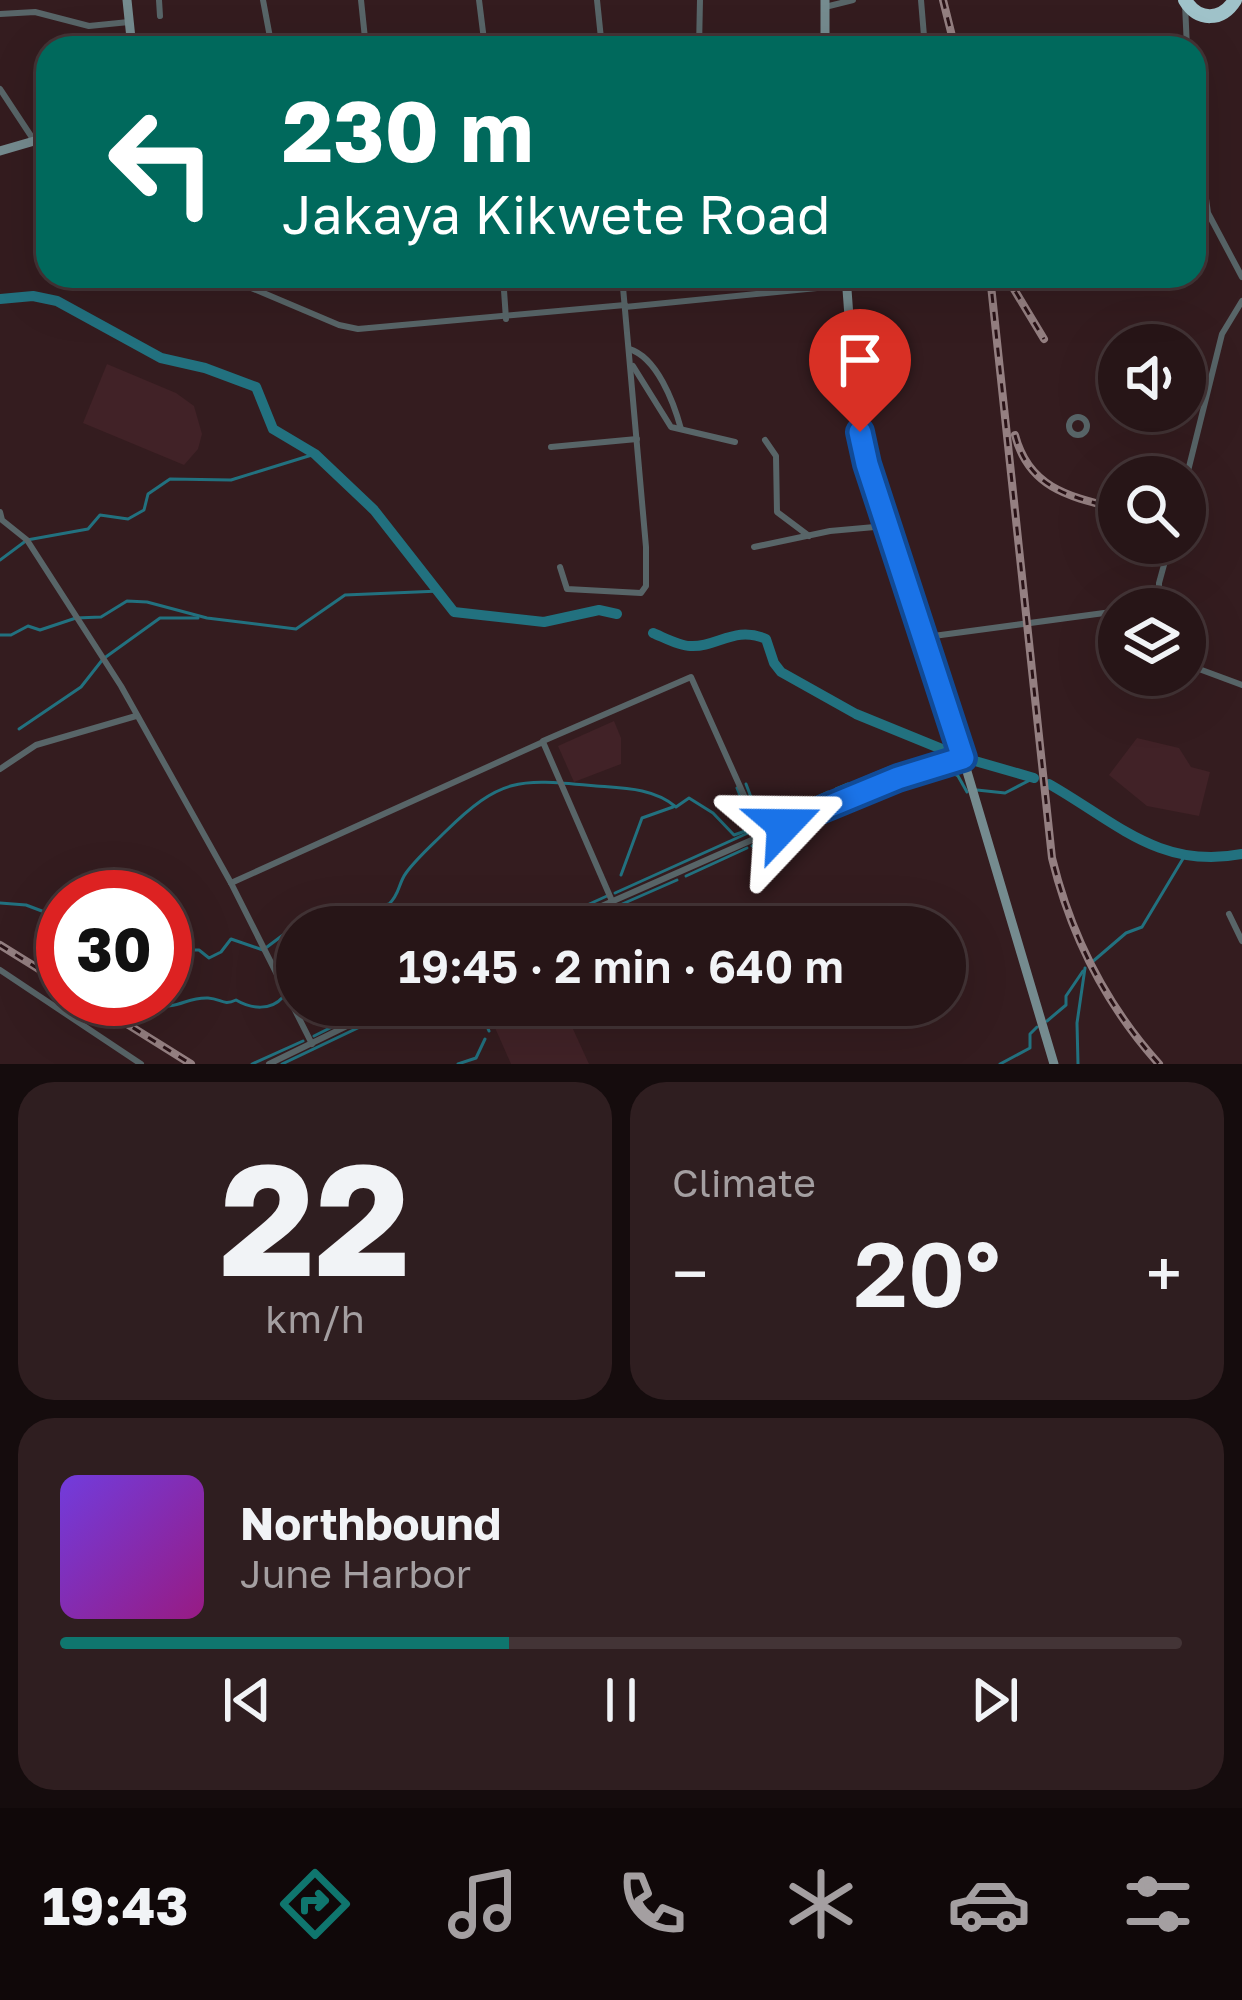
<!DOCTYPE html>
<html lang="en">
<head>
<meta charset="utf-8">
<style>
	:root { --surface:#271517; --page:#2f1e20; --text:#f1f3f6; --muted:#a49fa1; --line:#433436; --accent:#0f766e }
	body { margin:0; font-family:"Golos Text",sans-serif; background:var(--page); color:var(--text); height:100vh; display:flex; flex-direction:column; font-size:45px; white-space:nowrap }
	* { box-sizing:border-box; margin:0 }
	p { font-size:39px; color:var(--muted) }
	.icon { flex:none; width:66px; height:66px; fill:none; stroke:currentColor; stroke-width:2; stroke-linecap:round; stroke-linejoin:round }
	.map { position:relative; height:1064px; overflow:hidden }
	.sheet { display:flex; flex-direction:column; gap:18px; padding:18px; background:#150c0d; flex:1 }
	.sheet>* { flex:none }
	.top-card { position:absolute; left:36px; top:36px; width:1170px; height:252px; border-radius:36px; box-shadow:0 12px 48px #0002,0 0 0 3px var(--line); background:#00695c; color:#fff; overflow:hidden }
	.tools { position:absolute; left:1098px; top:324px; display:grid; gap:24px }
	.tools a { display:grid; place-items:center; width:108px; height:108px; border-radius:50%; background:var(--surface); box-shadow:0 12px 48px #0002,0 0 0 3px var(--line); font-size:60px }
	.speed { position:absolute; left:36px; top:870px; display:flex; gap:24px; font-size:60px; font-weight:700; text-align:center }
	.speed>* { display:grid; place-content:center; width:156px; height:156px; border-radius:50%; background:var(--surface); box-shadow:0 12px 48px #0002,0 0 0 3px var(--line); line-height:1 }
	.speed .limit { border:18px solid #d22; background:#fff; color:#111 }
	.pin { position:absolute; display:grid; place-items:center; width:102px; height:102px; color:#fff; margin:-123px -51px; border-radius:50% 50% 50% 0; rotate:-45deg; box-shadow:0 0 12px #0007 }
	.pin .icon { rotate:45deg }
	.me { position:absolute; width:132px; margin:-66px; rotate:67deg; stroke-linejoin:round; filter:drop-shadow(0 0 9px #0008) }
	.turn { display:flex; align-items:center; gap:42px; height:252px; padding:0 48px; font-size:54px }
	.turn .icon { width:156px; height:156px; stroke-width:2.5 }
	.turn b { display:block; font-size:84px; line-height:102px }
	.big { font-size:90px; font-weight:600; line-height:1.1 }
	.sheet .widget { flex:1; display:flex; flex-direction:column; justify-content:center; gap:18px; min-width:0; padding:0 42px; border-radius:36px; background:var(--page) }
	.sheet .dial { align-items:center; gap:0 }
	.dial b { font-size:156px; line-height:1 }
	.song { display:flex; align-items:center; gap:36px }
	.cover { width:144px; height:144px; border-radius:18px; background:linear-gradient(135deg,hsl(260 70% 55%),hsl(310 70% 35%)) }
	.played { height:12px; border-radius:6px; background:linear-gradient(90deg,var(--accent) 40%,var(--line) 40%) }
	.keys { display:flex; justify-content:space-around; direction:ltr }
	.heat { display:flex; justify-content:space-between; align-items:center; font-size:66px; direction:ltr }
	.sheet .tiles { flex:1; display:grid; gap:18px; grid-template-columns:1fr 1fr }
	.widget:last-child { grid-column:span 2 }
	.trip { position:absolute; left:276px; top:906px; width:690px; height:120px; border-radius:60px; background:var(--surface); box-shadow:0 12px 48px #0002,0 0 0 3px var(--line); font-weight:600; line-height:120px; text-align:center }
	.dock { display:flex; height:192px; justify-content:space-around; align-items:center; background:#100809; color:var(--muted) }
	.dock .icon { width:84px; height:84px }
	.dock .active { color:var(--accent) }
	.dock b { font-size:54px; color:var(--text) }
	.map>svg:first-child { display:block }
</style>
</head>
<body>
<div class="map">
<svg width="1242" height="1064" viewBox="0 0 1242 1064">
	<rect width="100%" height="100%" fill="#341c1f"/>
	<g fill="#412227">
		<polygon points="107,364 176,393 194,406 202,434 198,449 184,465 83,423"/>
		<polygon points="614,721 621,738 621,764 574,782 558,746"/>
		<polygon points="1137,738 1179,748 1191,767 1210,772 1199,816 1147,806 1109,775"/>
		<polygon points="485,1005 562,1005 589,1064 511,1064"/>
	</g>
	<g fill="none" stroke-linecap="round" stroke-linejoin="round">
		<g stroke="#22717f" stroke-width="3">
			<polyline points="0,560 27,540 88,529 100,515 128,519 144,510 148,494 170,479 231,480 315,454"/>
			<polyline points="0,635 11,635 28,626 40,630 76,618 101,617 127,601 147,602 207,618 296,629 345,595 440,591"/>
			<polyline points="19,729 81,687 103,659 160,618 198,618"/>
			<path d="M 897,765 C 914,766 936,765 948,751"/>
			<polyline points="855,782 891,767"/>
			<polyline points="746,784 754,805"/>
			<polyline points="737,788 753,827"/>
			<polyline points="836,789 848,784"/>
			<polyline points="977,790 1005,793 1034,778"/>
			<polyline points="757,811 761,822 778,816"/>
			<polyline points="784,812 828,792"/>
			<polyline points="767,840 885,793 897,785 947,770 958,776 967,792"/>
			<polyline points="752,846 759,843"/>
			<polyline points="621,875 642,818 673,807"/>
			<polyline points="686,876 747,848"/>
			<polyline points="615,893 748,833"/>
			<polyline points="0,903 26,905 63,919"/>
			<polyline points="620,905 677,880"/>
			<polyline points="543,925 607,896"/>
			<polyline points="569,927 612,908"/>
			<path d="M 165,931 L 187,950 L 199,950 L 209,958 L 221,952 L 231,939 L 263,950 L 299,923 L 389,904 C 400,894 398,884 406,873 C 417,858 432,845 445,832 C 502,776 519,779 596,786 C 623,788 654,788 676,807 L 689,798 L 713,813 L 734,835 L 754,828"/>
			<polyline points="1091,963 1126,933 1142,927 1184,857"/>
			<polyline points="478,1005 489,1031"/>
			<polyline points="393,1011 405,1005"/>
			<path d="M 136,1012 L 149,1004 C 180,1011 184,997 208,998 C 222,999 223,1006 236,1000 C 251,1009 271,1011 283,997"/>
			<polyline points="1047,1021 1066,1005 1066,996 1083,971"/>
			<polyline points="314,1036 376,1005"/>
			<polyline points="252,1064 303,1041"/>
			<polyline points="282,1064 385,1015"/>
			<polyline points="458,1064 476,1058 485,1039"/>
			<polyline points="1000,1064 1030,1048 1030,1034 1037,1027"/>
			<polyline points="1078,1064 1077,1023 1085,968"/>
		</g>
		<g stroke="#22717f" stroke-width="10">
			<polyline points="0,299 33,296 57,301 161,358 205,368 256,387 273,429 315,454 374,510 454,612 544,622 599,610 617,614"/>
			<path d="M 653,633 C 663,637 679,646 690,646 C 717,648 734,625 766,639 L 774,663 L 781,672 L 856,714 L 954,754"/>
			<polyline points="968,759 1034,778"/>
			<path d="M 1049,784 C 1116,822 1160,870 1242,854"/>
		</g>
		<g stroke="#586568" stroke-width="6">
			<polyline points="159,0 160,16"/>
			<polyline points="263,0 272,48"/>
			<polyline points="361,0 366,48"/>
			<polyline points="479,0 485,48"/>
			<polyline points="597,0 602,48"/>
			<polyline points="921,0 925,48"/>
			<polyline points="1185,4 1187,48"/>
			<polyline points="825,7 853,0"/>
			<polyline points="0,14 35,12 89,26 129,22"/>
			<polyline points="699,48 700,0"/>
			<polyline points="0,89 33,139"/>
			<polyline points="1194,113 1208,213 1242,277"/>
			<polyline points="223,276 339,325 358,329 625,305"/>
			<polyline points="503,276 506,319"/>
			<polyline points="625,307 847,285"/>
			<path d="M 629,349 C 657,357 674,403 681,429"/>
			<polyline points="633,366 671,427 735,442"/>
			<circle cx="1078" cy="426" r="9"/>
			<polyline points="765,440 776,456 777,512 809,536"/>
			<polyline points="551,447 637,439"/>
			<polyline points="1185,483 1222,334 1242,301"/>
			<polyline points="0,512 2,520 27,540 121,686 231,883 312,1044"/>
			<polyline points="754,547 830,531 886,526"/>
			<polyline points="560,567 567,589 641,593 646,586 646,547 622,276"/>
			<polyline points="1134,609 1158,606"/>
			<polyline points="1159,609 1159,583 1170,543"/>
			<polyline points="926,637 1119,611"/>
			<polyline points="1185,659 1199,669 1242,685"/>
			<polyline points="543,741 691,677 746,800"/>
			<polyline points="0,769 36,745 136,716"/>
			<polyline points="231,883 543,742 612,901"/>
			<polyline points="1229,914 1242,941"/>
			<polyline points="554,927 854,795 963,758"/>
			<polyline points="0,970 141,1064"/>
			<polyline points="269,1064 390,1005"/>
		</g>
		<g stroke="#758b8f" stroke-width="9">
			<polyline points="127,0 132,48"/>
			<polyline points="825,0 825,48"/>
			<polyline points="0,151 48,137"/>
			<polyline points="846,276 856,411 867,464 963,758 1054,1064"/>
		</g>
		<path stroke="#9fc2c9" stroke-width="14" d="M 1185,0 C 1198,22 1222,21 1235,0"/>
		<defs>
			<g id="rail">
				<polyline points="943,0 955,48"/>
				<polyline points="981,44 981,48"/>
				<path d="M 990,276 L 1052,858 C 1071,936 1105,1004 1159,1064"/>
				<polyline points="1006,276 1044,339"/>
				<path d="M 1015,435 C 1029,489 1071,497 1119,509"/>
				<polyline points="0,945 63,984"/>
				<polyline points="87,999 191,1064"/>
			</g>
		</defs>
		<use href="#rail" stroke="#947f81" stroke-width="8"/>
		<use href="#rail" stroke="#291216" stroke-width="3" stroke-dasharray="9" stroke-linecap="butt"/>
	</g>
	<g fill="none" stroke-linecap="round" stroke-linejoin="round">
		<defs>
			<polyline id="route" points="784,825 898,778 963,758 867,464 860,432"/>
		</defs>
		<use href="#route" stroke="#114b97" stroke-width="30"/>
		<use href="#route" stroke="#1a73e8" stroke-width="21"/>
	</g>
</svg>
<div class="tools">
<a><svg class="icon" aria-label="sound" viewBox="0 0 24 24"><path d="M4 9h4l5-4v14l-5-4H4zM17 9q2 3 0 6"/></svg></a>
<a><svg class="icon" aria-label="search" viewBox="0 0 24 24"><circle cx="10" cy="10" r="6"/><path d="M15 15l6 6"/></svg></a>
<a><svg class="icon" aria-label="layers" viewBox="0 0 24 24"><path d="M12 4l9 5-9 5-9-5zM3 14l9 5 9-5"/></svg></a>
</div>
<div class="speed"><div class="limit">30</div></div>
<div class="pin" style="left:860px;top:432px;background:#d93025"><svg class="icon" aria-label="arrive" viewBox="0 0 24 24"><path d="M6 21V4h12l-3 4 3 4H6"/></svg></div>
<svg class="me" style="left:784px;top:825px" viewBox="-20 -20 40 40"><path d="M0-17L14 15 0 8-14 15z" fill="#1a73e8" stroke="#fff" stroke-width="4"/></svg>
<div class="trip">19:45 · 2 min · 640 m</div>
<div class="top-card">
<div class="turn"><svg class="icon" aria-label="left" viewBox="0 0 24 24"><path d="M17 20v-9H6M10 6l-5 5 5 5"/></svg><div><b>230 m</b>Jakaya Kikwete Road</div></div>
</div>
</div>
<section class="sheet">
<div class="tiles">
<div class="widget dial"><b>22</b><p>km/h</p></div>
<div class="widget"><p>Climate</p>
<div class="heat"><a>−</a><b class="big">20°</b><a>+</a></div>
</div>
<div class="widget">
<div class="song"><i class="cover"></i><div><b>Northbound</b><p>June Harbor</p></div></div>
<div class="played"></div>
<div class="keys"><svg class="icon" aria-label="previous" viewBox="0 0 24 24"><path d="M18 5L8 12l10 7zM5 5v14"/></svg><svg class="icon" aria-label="pause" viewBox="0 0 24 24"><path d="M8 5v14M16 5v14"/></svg><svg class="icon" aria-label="next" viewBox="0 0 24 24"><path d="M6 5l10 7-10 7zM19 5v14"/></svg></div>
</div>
</div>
</section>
<nav class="dock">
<b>19:43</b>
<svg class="icon active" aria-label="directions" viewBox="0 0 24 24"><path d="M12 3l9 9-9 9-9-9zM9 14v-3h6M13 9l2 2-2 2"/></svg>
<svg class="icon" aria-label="music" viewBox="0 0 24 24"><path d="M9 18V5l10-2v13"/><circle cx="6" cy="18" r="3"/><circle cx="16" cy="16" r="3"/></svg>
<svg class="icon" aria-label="phone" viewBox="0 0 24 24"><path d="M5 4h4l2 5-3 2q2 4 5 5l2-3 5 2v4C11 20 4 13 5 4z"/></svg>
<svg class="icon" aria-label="climate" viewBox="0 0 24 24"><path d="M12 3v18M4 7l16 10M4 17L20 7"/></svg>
<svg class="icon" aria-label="car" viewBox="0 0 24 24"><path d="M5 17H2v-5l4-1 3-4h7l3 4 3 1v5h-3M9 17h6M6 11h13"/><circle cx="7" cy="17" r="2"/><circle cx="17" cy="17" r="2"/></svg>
<svg class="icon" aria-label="filters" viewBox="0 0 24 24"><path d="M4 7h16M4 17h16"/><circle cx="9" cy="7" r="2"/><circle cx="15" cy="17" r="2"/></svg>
</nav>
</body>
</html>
